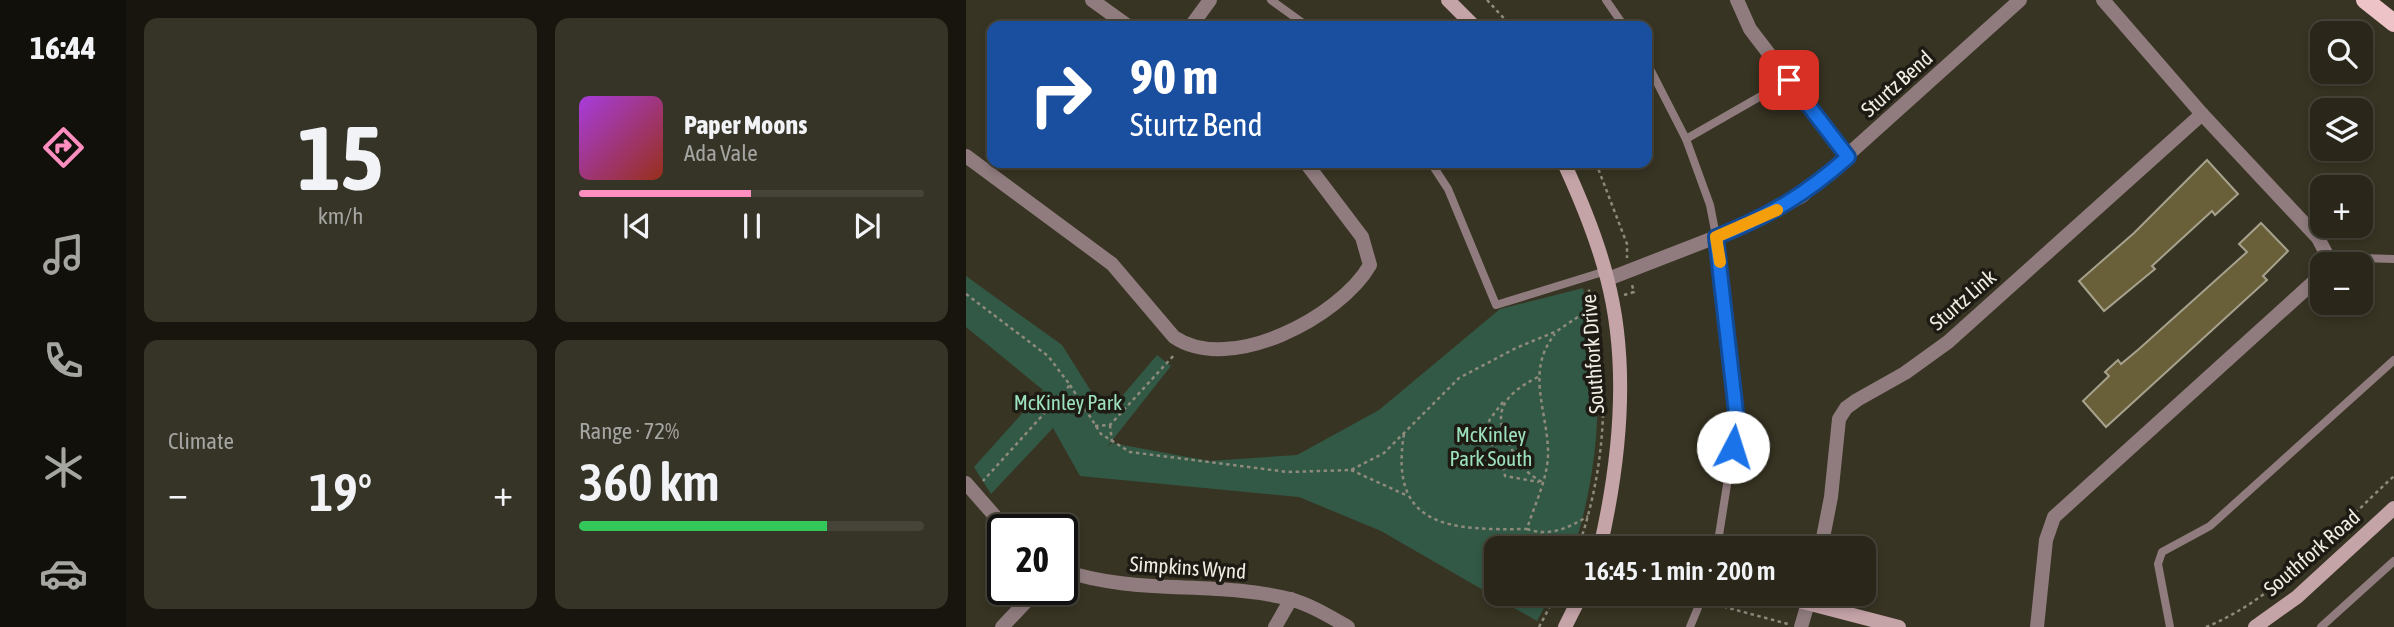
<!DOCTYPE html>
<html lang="en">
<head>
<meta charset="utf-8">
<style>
	:root { --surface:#2a271a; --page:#363327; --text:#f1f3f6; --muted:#a5a5a2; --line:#464439; --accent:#fd8ec0 }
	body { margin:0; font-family:"Asap Condensed",sans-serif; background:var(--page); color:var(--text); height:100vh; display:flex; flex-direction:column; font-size:26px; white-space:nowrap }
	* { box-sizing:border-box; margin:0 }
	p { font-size:23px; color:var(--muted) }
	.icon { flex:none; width:38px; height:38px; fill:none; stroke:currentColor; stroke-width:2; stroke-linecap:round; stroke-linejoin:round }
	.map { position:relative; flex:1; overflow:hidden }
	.drawer { display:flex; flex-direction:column; gap:18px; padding:18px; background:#17150e; width:840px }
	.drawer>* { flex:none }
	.banner { position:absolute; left:21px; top:21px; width:665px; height:147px; border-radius:14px; box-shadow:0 4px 10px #0003,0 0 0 2px var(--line); background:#1a4fa0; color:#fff; overflow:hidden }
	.buttons { position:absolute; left:1344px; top:21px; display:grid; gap:14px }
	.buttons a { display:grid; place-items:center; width:63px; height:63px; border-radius:14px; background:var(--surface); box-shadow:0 4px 10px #0003,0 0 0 2px var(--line); font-size:35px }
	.speed { position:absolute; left:21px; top:514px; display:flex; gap:14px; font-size:35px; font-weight:700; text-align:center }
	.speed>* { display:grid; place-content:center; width:91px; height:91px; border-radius:50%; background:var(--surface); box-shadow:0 4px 10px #0003,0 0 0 2px var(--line); line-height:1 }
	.speed .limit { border:4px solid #111; border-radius:10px; background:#fff; color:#111 }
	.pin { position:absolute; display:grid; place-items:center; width:60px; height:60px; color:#fff; margin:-30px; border-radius:14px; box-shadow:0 4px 10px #0006 }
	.me { position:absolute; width:77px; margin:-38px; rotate:5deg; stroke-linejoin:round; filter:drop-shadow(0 0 5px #0008) }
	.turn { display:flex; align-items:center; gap:24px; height:147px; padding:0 28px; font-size:32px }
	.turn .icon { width:91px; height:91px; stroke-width:2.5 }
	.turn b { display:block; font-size:49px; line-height:60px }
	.big { font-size:52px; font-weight:600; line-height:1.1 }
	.drawer .tile { flex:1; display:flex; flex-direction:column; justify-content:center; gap:10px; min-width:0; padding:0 24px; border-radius:14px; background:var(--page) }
	.drawer .dial { align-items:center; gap:0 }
	.dial b { font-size:91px; line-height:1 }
	.song { display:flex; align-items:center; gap:21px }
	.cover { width:84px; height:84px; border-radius:10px; background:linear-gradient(135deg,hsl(280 70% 55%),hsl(10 70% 35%)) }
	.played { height:7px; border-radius:4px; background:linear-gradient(90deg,var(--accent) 50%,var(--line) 50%) }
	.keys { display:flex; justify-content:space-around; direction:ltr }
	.heat { display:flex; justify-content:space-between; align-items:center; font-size:38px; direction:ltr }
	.charge { height:10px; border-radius:5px; background:linear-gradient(90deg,#34c759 72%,var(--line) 0) }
	.drawer .tiles { flex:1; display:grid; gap:18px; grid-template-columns:repeat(2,1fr) }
	.trip { position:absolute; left:518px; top:536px; width:392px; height:70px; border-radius:14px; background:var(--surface); box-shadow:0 4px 10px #0003,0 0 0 2px var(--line); font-weight:600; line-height:70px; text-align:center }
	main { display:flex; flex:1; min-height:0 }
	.dock { display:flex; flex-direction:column; width:126px; justify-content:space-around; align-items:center; background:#11100a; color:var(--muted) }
	.dock .icon { width:49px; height:49px }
	.dock .on { color:var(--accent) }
	.dock b { font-size:32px; color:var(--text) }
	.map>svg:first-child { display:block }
</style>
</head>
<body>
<main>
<nav class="dock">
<b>16:44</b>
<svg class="icon on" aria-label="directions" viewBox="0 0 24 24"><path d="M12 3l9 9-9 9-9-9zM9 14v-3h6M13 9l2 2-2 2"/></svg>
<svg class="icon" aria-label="music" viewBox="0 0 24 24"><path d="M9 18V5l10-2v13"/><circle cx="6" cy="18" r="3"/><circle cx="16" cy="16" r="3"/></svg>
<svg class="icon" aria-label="phone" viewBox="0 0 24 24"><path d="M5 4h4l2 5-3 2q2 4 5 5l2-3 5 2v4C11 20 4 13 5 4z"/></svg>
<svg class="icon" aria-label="climate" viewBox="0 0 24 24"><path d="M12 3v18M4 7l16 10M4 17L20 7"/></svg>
<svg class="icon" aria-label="car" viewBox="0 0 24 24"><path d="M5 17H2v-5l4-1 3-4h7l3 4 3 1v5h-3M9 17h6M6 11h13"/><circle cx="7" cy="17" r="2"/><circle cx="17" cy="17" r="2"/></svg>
</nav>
<section class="drawer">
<div class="tiles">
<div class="tile dial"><b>15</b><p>km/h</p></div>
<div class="tile">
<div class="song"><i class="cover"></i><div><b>Paper Moons</b><p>Ada Vale</p></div></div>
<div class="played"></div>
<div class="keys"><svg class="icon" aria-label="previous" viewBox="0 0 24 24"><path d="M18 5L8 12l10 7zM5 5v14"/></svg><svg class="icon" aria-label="pause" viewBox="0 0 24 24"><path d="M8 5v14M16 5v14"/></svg><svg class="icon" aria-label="next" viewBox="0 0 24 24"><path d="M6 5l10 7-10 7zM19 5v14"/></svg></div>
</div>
<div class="tile"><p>Climate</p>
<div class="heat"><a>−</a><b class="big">19°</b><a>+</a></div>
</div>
<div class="tile"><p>Range · 72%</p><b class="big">360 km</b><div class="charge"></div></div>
</div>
</section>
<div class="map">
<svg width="1428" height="627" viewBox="0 0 1428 627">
	<rect width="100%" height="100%" fill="#383423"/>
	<path fill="#325945" d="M 0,276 L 96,345 L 140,415 L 191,355 L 205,366 L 141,447 L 146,443 L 243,461 L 331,455 L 413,410 L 534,309 L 617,288 C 622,315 630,345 631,373 C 634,433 626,491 608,548 L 530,548 L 530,593 L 586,593 L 571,621 L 415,531 L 333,497 L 114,476 L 87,428 L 25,494 L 8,467 L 77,390 L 0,327 Z"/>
	<g fill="#69603a" stroke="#a7a28e" stroke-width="2">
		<polygon points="1241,160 1272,194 1249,215 1246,211 1186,266 1189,269 1138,311 1113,281 1168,233"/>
		<polygon points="1295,223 1322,251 1297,276 1301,280 1140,427 1117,401 1143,376 1139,372 1152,360 1155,364 1173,349 1281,252 1273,244"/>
	</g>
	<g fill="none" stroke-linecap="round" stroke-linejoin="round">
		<g stroke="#8e8b7d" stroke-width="2.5" stroke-dasharray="3.5 3.5" stroke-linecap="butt">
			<polyline points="521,0 545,26"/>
			<polyline points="630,163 661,244 661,258"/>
			<polyline points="0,294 82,356 104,385 17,481"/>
			<polyline points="658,295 668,292 666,285"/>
			<path d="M 572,377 C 539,394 524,411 544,446 C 553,463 558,472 576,482"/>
			<polyline points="104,385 135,434 164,452 322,472 385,470 418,453 493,378 550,348 591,331 631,304"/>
			<polyline points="91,400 112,399"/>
			<polyline points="537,402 524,419 518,436 535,455 539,476 573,482"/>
			<polyline points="144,425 146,442"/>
			<polyline points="129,426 144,425 209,354"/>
			<path d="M 438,434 C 422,530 488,530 561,529 C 568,506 581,480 582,456 C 583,413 558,372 589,334"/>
			<polyline points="385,470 442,496"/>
			<path d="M 561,529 C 583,537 603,528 622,516"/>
			<polyline points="574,534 587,548"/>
			<path d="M 612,548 C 641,465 646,372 622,287"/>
			<polyline points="707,593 724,598"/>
			<polyline points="744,603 822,624"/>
			<polyline points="573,627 591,593"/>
			<path d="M 1240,627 C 1312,598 1371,528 1428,476"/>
		</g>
		<g stroke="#907c7e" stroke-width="8">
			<polyline points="305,0 341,26"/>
			<polyline points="640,0 658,26"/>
			<polyline points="681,63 720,139 744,205 753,251 771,421 751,548"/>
			<polyline points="720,139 823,80"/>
			<polyline points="465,163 482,189 530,305 640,271"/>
			<polyline points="1362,257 1428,259"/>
			<polyline points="724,627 738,593"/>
			<polyline points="1204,627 1192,564 1196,552 1244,526 1428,360"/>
			<polyline points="1355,627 1428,561"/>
		</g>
		<g stroke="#907c7e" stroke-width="14">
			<polyline points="126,0 162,26"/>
			<polyline points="771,0 784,29 882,157"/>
			<polyline points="1137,0 1236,114 1352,238 1362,257 1359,264"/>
			<polyline points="225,26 244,0"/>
			<path d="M 0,156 L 146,264 L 208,337 C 264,375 374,317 404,265 L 396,237 L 340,163"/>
			<polyline points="642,279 781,225 836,196 1054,0"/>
			<polyline points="0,483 41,530"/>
			<polyline points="855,548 865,497 873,419 880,408 891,400 939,373 982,342 1236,114"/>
			<path d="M 96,570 C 170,596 248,580 324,599 C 345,605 363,616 382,627"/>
			<polyline points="36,627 71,590"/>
			<polyline points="309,627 325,599"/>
			<polyline points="835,627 845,593"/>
			<polyline points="1071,627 1080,540 1088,517 1352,278 1356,270"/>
		</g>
		<g stroke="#c5a4a8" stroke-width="14">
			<polyline points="482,0 508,26"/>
			<path d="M 598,163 C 615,200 631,238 641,278 C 664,365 654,461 634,548"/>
			<polyline points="802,593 933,627"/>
			<polyline points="599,627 616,593"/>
			<polyline points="1289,627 1331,597 1428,508"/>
		</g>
		<polyline stroke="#edc3c8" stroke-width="18" points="1399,0 1428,23"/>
	</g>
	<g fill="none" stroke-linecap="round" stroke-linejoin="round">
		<defs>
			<path id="route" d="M 767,447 L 771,421 L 750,237 C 803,216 839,195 882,157 L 823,80"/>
		</defs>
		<use href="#route" stroke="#114b97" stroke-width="18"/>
		<use href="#route" stroke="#1a73e8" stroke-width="12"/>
		<polyline stroke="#f59e0b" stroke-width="12" points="754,262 750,237 811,210"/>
	</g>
	<g text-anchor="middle" stroke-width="7" stroke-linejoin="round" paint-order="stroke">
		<g font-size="21" fill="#f0ede3" stroke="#1d1b14">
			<text transform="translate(931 84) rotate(-42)" y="7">Sturtz Bend</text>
			<text transform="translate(997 300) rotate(-41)" y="7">Sturtz Link</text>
			<text transform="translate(627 354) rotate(-94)" y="7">Southfork Drive</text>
			<text transform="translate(1346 553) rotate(-41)" y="7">Southfork Road</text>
			<text transform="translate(222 568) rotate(4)" y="7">Simpkins Wynd</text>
		</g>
		<g font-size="21" fill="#9de2bd" stroke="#1d1b14">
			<text x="102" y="410">McKinley Park</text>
			<text x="525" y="442">McKinley<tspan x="525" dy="24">Park South</tspan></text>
		</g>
	</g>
</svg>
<div class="buttons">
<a><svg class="icon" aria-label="search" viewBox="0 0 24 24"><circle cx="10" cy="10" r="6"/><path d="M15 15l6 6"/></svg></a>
<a><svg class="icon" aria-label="layers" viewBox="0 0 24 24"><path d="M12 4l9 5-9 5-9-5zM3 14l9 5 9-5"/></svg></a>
<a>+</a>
<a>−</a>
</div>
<div class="speed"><div class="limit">20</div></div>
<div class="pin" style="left:823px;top:80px;background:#d93025"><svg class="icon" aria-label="arrive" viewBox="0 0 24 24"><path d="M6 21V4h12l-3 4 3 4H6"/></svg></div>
<svg class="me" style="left:767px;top:447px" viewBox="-20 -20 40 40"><circle r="19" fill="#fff"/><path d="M0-13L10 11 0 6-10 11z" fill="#1a73e8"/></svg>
<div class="trip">16:45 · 1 min · 200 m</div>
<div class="banner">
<div class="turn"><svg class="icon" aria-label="right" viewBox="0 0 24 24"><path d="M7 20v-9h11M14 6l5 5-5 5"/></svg><div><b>90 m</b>Sturtz Bend</div></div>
</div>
</div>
</main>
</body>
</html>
